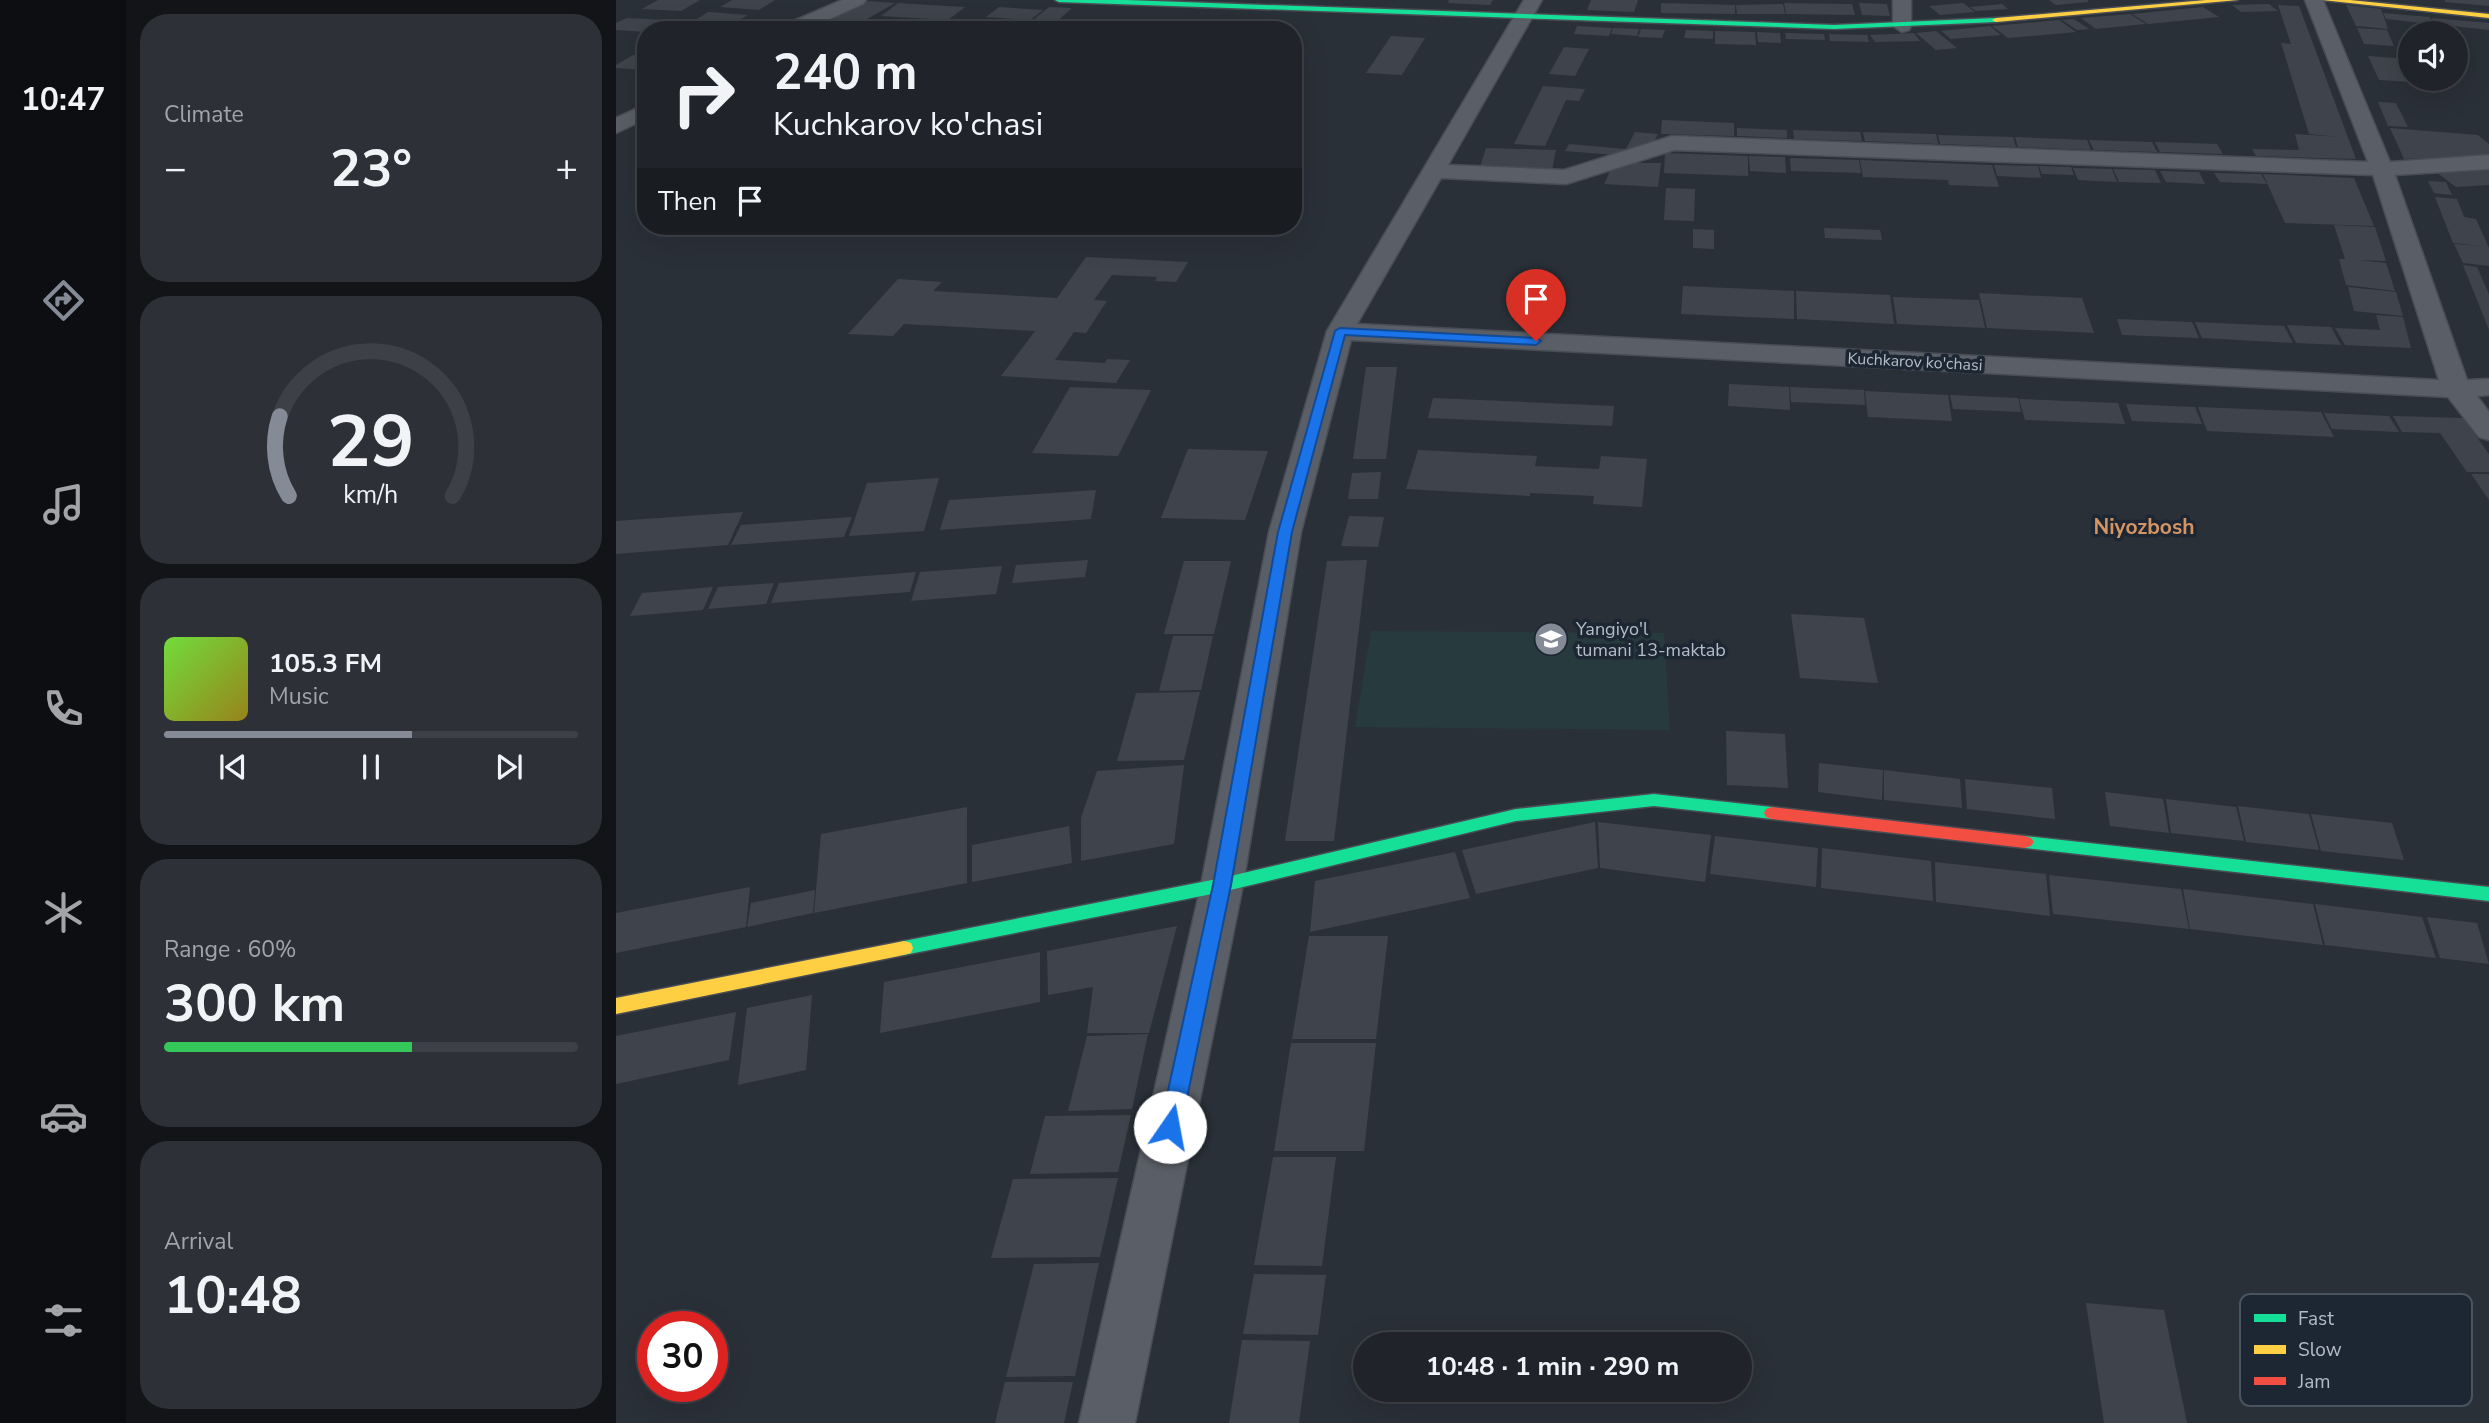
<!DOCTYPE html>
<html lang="en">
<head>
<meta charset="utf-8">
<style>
	:root { --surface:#20242a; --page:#2d3036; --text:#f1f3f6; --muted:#a2a4a8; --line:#3d4147; --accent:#848b96 }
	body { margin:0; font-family:"Nunito Sans",sans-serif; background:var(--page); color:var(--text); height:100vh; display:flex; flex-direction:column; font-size:26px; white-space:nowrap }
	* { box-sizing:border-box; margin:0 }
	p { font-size:23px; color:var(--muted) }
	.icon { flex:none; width:38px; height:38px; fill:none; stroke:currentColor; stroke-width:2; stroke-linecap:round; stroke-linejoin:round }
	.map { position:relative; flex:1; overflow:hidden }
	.details { display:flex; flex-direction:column; gap:14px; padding:14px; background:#121417; width:490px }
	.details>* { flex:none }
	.banner { position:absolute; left:21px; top:21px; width:665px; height:214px; border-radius:28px; box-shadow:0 7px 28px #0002,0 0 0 2px var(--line); background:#20242a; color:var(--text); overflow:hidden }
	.buttons { position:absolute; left:1782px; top:21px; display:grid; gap:14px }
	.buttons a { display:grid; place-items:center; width:70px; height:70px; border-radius:50%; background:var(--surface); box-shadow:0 7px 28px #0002,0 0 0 2px var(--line); font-size:35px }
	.speed { position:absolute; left:21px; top:1311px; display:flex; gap:14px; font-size:35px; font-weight:700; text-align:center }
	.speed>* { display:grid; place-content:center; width:91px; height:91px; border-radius:50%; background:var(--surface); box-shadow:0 7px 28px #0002,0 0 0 2px var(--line); line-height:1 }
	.speed .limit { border:10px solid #d22; background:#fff; color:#111 }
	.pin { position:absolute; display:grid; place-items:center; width:60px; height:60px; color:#fff; margin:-72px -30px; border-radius:50% 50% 50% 0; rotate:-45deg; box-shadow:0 0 7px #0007 }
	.pin .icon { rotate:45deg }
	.me { position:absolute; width:77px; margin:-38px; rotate:12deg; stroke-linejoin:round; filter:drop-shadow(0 0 5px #0008) }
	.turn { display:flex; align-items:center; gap:24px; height:147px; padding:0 21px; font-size:32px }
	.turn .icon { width:91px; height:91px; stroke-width:2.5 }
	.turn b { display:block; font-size:49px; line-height:60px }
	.then { display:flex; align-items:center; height:66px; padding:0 21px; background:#0003; gap:14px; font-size:26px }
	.big { font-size:52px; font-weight:700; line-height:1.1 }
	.details .widget { flex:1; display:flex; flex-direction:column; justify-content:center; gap:10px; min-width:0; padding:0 24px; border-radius:28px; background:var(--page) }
	.details .dial { align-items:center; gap:0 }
	.dial svg { height:182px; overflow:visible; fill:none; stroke:var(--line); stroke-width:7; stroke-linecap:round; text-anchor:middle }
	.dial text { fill:var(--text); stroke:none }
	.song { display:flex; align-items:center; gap:21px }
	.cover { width:84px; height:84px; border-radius:10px; background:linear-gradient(135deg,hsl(100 70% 55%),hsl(50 70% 35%)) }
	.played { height:7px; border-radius:4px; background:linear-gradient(90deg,var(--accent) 60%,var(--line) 60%) }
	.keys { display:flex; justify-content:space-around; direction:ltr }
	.heat { display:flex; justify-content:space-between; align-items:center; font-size:38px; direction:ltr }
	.charge { height:10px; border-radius:5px; background:linear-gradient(90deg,#34c759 60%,var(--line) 0) }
	.trip { position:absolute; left:737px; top:1332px; width:399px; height:70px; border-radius:35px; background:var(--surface); box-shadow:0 7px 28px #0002,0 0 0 2px var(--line); font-weight:700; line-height:70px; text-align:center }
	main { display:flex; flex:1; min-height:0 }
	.tab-bar { display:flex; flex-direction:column; width:126px; justify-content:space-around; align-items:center; background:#0d0e11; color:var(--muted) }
	.tab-bar .icon { width:49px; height:49px }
	.tab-bar .active { color:var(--accent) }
	.tab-bar b { font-size:32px; color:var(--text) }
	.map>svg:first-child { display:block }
</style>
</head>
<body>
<main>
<nav class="tab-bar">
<b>10:47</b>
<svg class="icon active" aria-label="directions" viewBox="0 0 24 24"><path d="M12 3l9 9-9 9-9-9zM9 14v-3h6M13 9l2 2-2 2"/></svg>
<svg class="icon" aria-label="music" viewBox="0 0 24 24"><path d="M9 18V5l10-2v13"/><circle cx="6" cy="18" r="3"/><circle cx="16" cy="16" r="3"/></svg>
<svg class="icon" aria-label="phone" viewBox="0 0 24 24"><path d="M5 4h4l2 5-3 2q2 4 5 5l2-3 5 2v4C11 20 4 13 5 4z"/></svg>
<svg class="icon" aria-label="climate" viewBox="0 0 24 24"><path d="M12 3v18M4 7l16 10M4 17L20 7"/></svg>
<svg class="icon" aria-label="car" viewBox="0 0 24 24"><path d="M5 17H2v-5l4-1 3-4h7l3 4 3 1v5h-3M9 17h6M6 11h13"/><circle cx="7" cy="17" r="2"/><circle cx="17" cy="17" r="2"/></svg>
<svg class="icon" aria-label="filters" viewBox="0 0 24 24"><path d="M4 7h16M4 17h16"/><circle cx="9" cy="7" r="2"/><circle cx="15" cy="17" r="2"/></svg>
</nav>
<section class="details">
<div class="widget"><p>Climate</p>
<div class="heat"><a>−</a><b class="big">23°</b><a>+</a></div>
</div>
<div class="widget dial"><svg viewBox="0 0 100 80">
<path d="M14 69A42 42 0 1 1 86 69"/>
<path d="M14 69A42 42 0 0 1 10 34" stroke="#848b96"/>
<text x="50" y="56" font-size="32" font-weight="700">29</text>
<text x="50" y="72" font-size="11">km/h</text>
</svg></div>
<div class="widget">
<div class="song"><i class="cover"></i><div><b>105.3 FM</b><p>Music</p></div></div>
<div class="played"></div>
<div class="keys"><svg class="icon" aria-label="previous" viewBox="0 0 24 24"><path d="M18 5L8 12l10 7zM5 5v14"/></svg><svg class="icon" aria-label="pause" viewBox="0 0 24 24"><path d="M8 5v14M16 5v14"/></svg><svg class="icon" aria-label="next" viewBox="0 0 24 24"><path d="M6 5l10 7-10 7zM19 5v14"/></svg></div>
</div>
<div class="widget"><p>Range · 60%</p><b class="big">300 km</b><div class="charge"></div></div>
<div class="widget"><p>Arrival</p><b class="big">10:48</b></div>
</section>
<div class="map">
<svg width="1873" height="1423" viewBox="0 0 1873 1423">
	<rect width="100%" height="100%" fill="#2a3038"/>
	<polygon fill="#273a3e" points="755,631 1048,633 1054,730 739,727"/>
	<g fill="#3f444c">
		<polygon points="42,0 84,0 65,11 26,9"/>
		<polygon points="116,0 159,0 143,10 104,7"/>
		<polygon points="833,0 877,0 874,5 832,3"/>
		<polygon points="975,0 1022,0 1018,12 971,10"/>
		<polygon points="1433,0 1472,0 1472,2 1440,5"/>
		<polygon points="1829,0 1873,0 1873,6 1829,2"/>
		<polygon points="250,1 279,3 246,22 217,19"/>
		<polygon points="282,3 349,7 332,20 265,16"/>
		<polygon points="1045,3 1119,5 1119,14 1045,13"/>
		<polygon points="1168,3 1236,4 1239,15 1170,14"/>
		<polygon points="1243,3 1271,4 1274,16 1246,15"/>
		<polygon points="1347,3 1359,12 1324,15 1313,6"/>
		<polygon points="1167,4 1169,14 1121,14 1120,5"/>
		<polygon points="1386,4 1392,9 1360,11 1354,7"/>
		<polygon points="1653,4 1662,11 1625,12 1616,5"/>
		<polygon points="1662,5 1683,6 1740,159 1640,156 1636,149 1683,150 1679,134 1724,137 1693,134 1665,43 1675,44"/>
		<polygon points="1730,5 1765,9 1772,29 1740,26"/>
		<polygon points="383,7 427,10 414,20 370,17"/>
		<polygon points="433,7 456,8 440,22 416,21"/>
		<polygon points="1587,7 1603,17 1532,24 1516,14"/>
		<polygon points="92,12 132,15 113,26 73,24"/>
		<polygon points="1767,13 1814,17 1815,24 1770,19"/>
		<polygon points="1514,14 1530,24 1480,29 1465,18"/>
		<polygon points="11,18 50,20 30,32 0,30 0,23"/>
		<polygon points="1816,18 1873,23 1873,30 1817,24"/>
		<polygon points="1458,19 1473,29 1461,30 1446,20"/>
		<polygon points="1443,20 1460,32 1392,38 1376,26"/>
		<polygon points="516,22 603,26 600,30 508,30"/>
		<polygon points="413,23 437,24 431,30 406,30"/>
		<polygon points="961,26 996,28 993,36 958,34"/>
		<polygon points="1374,26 1385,35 1335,39 1325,31"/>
		<polygon points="997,28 1023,29 1021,36 995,34"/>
		<polygon points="1741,28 1771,30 1778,46 1748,44"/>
		<polygon points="1025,29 1049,30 1046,38 1022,37"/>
		<polygon points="1070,30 1097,31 1097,39 1068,38"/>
		<polygon points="1099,31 1139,32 1140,45 1099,44"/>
		<polygon points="1320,31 1341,48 1320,50 1300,33"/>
		<polygon points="1141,32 1164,33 1165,43 1142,42"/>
		<polygon points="1169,33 1208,34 1209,40 1170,39"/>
		<polygon points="1298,33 1304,41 1259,42 1254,35"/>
		<polygon points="1213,34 1251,35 1253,42 1214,41"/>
		<polygon points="775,36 809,38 786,75 750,73"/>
		<polygon points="948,47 973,49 959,76 933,74"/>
		<polygon points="17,55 30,56 30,70 0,68 0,65"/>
		<polygon points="1752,56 1794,59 1794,79 1808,79 1810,83 1763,80"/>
		<polygon points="927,86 969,89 963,101 950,100 929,146 898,144"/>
		<polygon points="1762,102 1780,103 1792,127 1772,126"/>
		<polygon points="1046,120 1118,123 1118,136 1045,134"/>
		<polygon points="1121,128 1171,130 1171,138 1121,136"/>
		<polygon points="1774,128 1862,135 1873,144 1873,156 1788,159"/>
		<polygon points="1177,130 1244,132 1246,141 1178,139"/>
		<polygon points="1019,132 1042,134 1038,142 1000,155 949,151 953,144 1010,149"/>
		<polygon points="1247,132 1320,134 1322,144 1249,141"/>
		<polygon points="1322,135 1397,137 1400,147 1324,144"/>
		<polygon points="1399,137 1471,140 1475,150 1402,147"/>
		<polygon points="1473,140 1536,142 1541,152 1478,150"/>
		<polygon points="1539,142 1601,144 1607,154 1544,152"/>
		<polygon points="870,148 940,150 936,170 864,167"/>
		<polygon points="1049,153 1132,156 1132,176 1048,173"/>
		<polygon points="1133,156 1169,157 1170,173 1134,171"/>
		<polygon points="1174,158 1243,160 1245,173 1175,171"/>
		<polygon points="1244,160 1376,165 1383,187 1333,185 1332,180 1247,177"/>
		<polygon points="1016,163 1045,163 1042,187 988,184 996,167"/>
		<polygon points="1378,165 1422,166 1425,178 1381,176"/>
		<polygon points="1423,166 1455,167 1458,175 1426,174"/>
		<polygon points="1457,168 1496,169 1501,182 1462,180"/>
		<polygon points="1497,169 1539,170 1545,183 1503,182"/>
		<polygon points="1873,169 1873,185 1840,187 1820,172"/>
		<polygon points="1544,171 1583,172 1589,184 1550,182"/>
		<polygon points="1598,173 1645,174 1651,184 1604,182"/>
		<polygon points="1647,174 1738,178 1758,226 1669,223"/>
		<polygon points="1812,181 1830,182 1836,195 1818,193"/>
		<polygon points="1050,188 1079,189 1078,221 1048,220"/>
		<polygon points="1819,197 1841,199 1848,217 1860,219 1873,248 1873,266 1847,263 1838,244 1866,246 1837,243"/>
		<polygon points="1718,225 1759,227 1770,261 1740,260 1770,263 1779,291 1730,285 1723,259 1729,259"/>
		<polygon points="1208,228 1264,230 1266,240 1209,238"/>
		<polygon points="1077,229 1098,230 1098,249 1077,248"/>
		<polygon points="470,257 572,262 560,282 539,281 541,277 496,275 478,300 491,301 470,333 458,332 439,360 489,363 491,359 514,360 500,383 385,376 419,331 288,324 277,336 232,334 282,279 326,282 317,291 441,298"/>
		<polygon points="1847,265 1861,267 1873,294 1873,330"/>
		<polygon points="1067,286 1178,291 1178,319 1065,314"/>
		<polygon points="1732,287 1780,292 1787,316 1738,311"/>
		<polygon points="1180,291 1274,295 1278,324 1181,319"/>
		<polygon points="1363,293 1466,298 1478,333 1371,328"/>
		<polygon points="1277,297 1363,300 1369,328 1281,324"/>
		<polygon points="1760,315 1787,317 1795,348 1729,345 1719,328 1764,330"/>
		<polygon points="1501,319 1576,322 1583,338 1506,335"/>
		<polygon points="1579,322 1668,326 1677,343 1586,338"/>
		<polygon points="1671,325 1715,327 1725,345 1680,343"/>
		<polygon points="750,367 781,367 770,459 737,459"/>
		<polygon points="1113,384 1173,387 1174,410 1112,406"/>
		<polygon points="454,387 535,390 502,456 416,453"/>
		<polygon points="1174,387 1248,390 1249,405 1175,402"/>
		<polygon points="1249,391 1332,395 1336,421 1252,417"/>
		<polygon points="1334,395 1402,398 1405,412 1337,409"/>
		<polygon points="817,398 998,406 996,426 812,418"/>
		<polygon points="1403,399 1502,403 1509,424 1409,420"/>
		<polygon points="1510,404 1579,407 1586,424 1516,421"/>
		<polygon points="1582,407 1705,412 1718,437 1591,431"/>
		<polygon points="1708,413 1773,416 1783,432 1716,429"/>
		<polygon points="1777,416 1847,418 1873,454 1873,472 1851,472 1824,433 1786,432"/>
		<polygon points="572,449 652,451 629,520 545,518"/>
		<polygon points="802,450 921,456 919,466 983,469 985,456 1031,459 1026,507 977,504 978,496 914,493 914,496 790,489"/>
		<polygon points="765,472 762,499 732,499 736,473"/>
		<polygon points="1855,474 1873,474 1873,500"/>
		<polygon points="323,478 308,531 233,536 251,483"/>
		<polygon points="480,490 475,519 324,530 333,500"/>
		<polygon points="127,512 112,545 0,554 0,521"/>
		<polygon points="733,516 768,517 762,547 725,546"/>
		<polygon points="236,517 228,537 115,545 125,525"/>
		<polygon points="472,560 469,577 396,583 400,565"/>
		<polygon points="751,560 718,841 669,841 711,561"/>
		<polygon points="568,561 615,561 598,634 548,634"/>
		<polygon points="386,566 380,594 295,601 304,572"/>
		<polygon points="300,572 294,592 155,603 163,583"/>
		<polygon points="158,583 150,604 92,609 102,587"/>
		<polygon points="97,587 87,610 14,616 26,593"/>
		<polygon points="1175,614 1248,618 1262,683 1184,678"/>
		<polygon points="557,636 597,636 585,690 543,691"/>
		<polygon points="584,692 568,760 501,761 520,693"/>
		<polygon points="1110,731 1169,734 1172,788 1111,785"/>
		<polygon points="1203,763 1267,770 1266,800 1202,792"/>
		<polygon points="568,765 558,844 465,861 465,818 481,771"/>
		<polygon points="1268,770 1344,779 1346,808 1268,800"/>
		<polygon points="1349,779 1436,788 1439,819 1351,809"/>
		<polygon points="1489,792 1547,799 1553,833 1494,826"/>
		<polygon points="1550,799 1620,807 1628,841 1555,833"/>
		<polygon points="1622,806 1693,814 1703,850 1630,842"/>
		<polygon points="351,807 351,883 198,913 205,834"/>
		<polygon points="1695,814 1776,823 1788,860 1705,851"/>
		<polygon points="979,822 982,868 860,894 846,850"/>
		<polygon points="982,822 1095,835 1089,882 984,868"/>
		<polygon points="453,826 456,863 356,882 356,845"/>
		<polygon points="1099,836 1202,848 1200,887 1094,874"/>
		<polygon points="1206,848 1315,861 1317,901 1205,888"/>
		<polygon points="839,852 854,898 694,932 699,881"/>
		<polygon points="1319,862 1430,874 1434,916 1320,902"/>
		<polygon points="1433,875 1565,889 1573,929 1437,914"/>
		<polygon points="134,887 130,927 0,953 0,913"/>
		<polygon points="1567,889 1697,904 1707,945 1574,929"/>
		<polygon points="199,890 197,913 131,927 135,903"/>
		<polygon points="1699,904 1806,917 1820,958 1709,945"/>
		<polygon points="1811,917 1861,923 1873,964 1824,958"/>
		<polygon points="561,926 533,1033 471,1033 477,987 432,995 431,951"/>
		<polygon points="693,936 772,936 760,1039 676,1039"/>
		<polygon points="424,952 424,1002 264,1033 268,982"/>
		<polygon points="196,995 190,1070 122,1085 131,1008"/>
		<polygon points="120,1012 113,1060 0,1084 0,1036"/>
		<polygon points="532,1034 516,1109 452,1111 471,1036"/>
		<polygon points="675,1043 760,1043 748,1151 658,1151"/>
		<polygon points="515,1115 502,1172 414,1174 429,1116"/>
		<polygon points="657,1157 720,1157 706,1266 638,1265"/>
		<polygon points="502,1178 484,1257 375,1258 397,1179"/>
		<polygon points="483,1263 459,1376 390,1377 418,1264"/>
		<polygon points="638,1274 710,1275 702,1335 627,1334"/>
		<polygon points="1470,1303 1548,1310 1571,1423 1488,1423"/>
		<polygon points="626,1340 694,1341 683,1423 613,1423"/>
		<polygon points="389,1382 457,1382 448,1423 379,1423"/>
	</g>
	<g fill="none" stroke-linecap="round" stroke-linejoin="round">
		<defs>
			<g id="street">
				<polygon points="226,0 250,0 247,4 189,30 164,30 166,26"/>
				<path d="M 908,0 L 926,0 L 832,165 L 948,170 L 1056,136 L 1752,162 L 1689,0 L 1707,0 L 1774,162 L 1873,155 L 1873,169 L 1779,175 L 1851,380 L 1873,379 L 1873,395 L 1861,396 L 1873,412 L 1873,440 L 1863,437 L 1832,397 L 735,340 L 685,532 L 627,885 L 519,1423 L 463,1423 L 585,885 L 653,532 L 711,331 ZM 1058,150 L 1757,175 L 1823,380 L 741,324 L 825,178 L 950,184 Z"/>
				<polygon points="1277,0 1295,0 1295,26 1293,30 1286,32 1277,26"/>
				<polygon points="30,104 30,119 0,133 0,118"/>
			</g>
			<g id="fast">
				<polygon points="439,0 510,0 1218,25 1380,18 1384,20 1380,22 1218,29 443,2"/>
				<polygon points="1038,794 1156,807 1162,809 1164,813 1162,817 1156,819 1038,806 900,821 606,892 288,955 281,953 279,948 281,943 288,941 606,878 900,809"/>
				<polygon points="1409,836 1873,887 1873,901 1409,848 1403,846 1400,842 1403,838"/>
			</g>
			<g id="slow">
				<polygon points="1590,0 1622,0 1380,22 1376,20 1380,18"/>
				<polygon points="1706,0 1734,0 1873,14 1873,18"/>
				<polygon points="288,941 295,943 297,948 295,953 288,955 0,1014 0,998"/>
			</g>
			<polygon id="jam" points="1156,807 1409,836 1415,838 1418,842 1415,846 1409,848 1156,819 1150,817 1148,813 1150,809"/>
		</defs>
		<use href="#street" stroke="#484c55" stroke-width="3"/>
		<use href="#fast" stroke="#484c55" stroke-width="3"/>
		<use href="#slow" stroke="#484c55" stroke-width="3"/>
		<use href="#jam" stroke="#484c55" stroke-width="3"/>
		<use href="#street" fill="#5a5e66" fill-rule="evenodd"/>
		<use href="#fast" fill="#16e098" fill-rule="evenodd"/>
		<use href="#slow" fill="#ffcf43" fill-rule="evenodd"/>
		<use href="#jam" fill="#f24e42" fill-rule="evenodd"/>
	</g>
	<polygon fill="#1a73e8" stroke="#114b97" stroke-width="2" points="724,328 920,338 925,341 920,345 729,335 676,532 615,885 565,1127 562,1133 554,1136 547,1133 544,1127 597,885 662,532 719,331"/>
	<defs>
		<symbol id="school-disc" viewBox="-11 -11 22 22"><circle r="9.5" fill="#848b96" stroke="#1d2633"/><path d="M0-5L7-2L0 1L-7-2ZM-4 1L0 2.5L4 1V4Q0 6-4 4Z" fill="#fff"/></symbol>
	</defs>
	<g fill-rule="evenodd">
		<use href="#school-disc" x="916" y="620" width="38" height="38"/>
	</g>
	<g text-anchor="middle" stroke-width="7" stroke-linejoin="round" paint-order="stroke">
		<g font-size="16" fill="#b4bcc9" stroke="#1d2633">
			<text transform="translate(1299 361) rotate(3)" y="6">Kuchkarov ko'chasi</text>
		</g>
		<g font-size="18" fill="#b4bcc9" stroke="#1d2633" text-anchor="start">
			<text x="960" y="635">Yangiyo'l<tspan x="960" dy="21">tumani 13-maktab</tspan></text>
		</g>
		<g font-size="21" font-weight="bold" fill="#d59563" stroke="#1d2633">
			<text x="1528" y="534">Niyozbosh</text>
		</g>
	</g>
	<rect x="1624" y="1294" width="232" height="112" rx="10" fill="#1d2633" stroke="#4a5360" stroke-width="2"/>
	<rect x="1638" y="1314" width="32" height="8" fill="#16e098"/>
	<rect x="1638" y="1345" width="32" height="9" fill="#ffcf43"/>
	<rect x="1638" y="1377" width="32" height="8" fill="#f24e42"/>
	<g font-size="19" fill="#b4bcc9">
		<text x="1682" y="1325">Fast</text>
		<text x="1682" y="1356">Slow</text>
		<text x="1682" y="1388">Jam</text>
	</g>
</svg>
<div class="buttons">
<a><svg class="icon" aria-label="sound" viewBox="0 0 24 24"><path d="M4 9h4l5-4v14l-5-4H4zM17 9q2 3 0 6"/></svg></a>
</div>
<div class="speed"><div class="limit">30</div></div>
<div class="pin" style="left:920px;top:341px;background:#d93025"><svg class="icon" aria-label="arrive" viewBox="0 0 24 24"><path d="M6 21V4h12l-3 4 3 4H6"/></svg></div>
<svg class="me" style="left:554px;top:1127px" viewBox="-20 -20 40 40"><circle r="19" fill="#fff"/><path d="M0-13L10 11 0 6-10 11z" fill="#1a73e8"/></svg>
<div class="trip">10:48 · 1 min · 290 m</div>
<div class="banner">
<div class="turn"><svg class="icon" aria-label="right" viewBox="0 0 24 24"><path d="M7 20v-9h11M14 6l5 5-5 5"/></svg><div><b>240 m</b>Kuchkarov ko'chasi</div></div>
<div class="then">Then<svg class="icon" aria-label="arrive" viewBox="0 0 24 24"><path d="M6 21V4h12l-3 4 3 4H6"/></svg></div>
</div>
</div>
</main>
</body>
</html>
